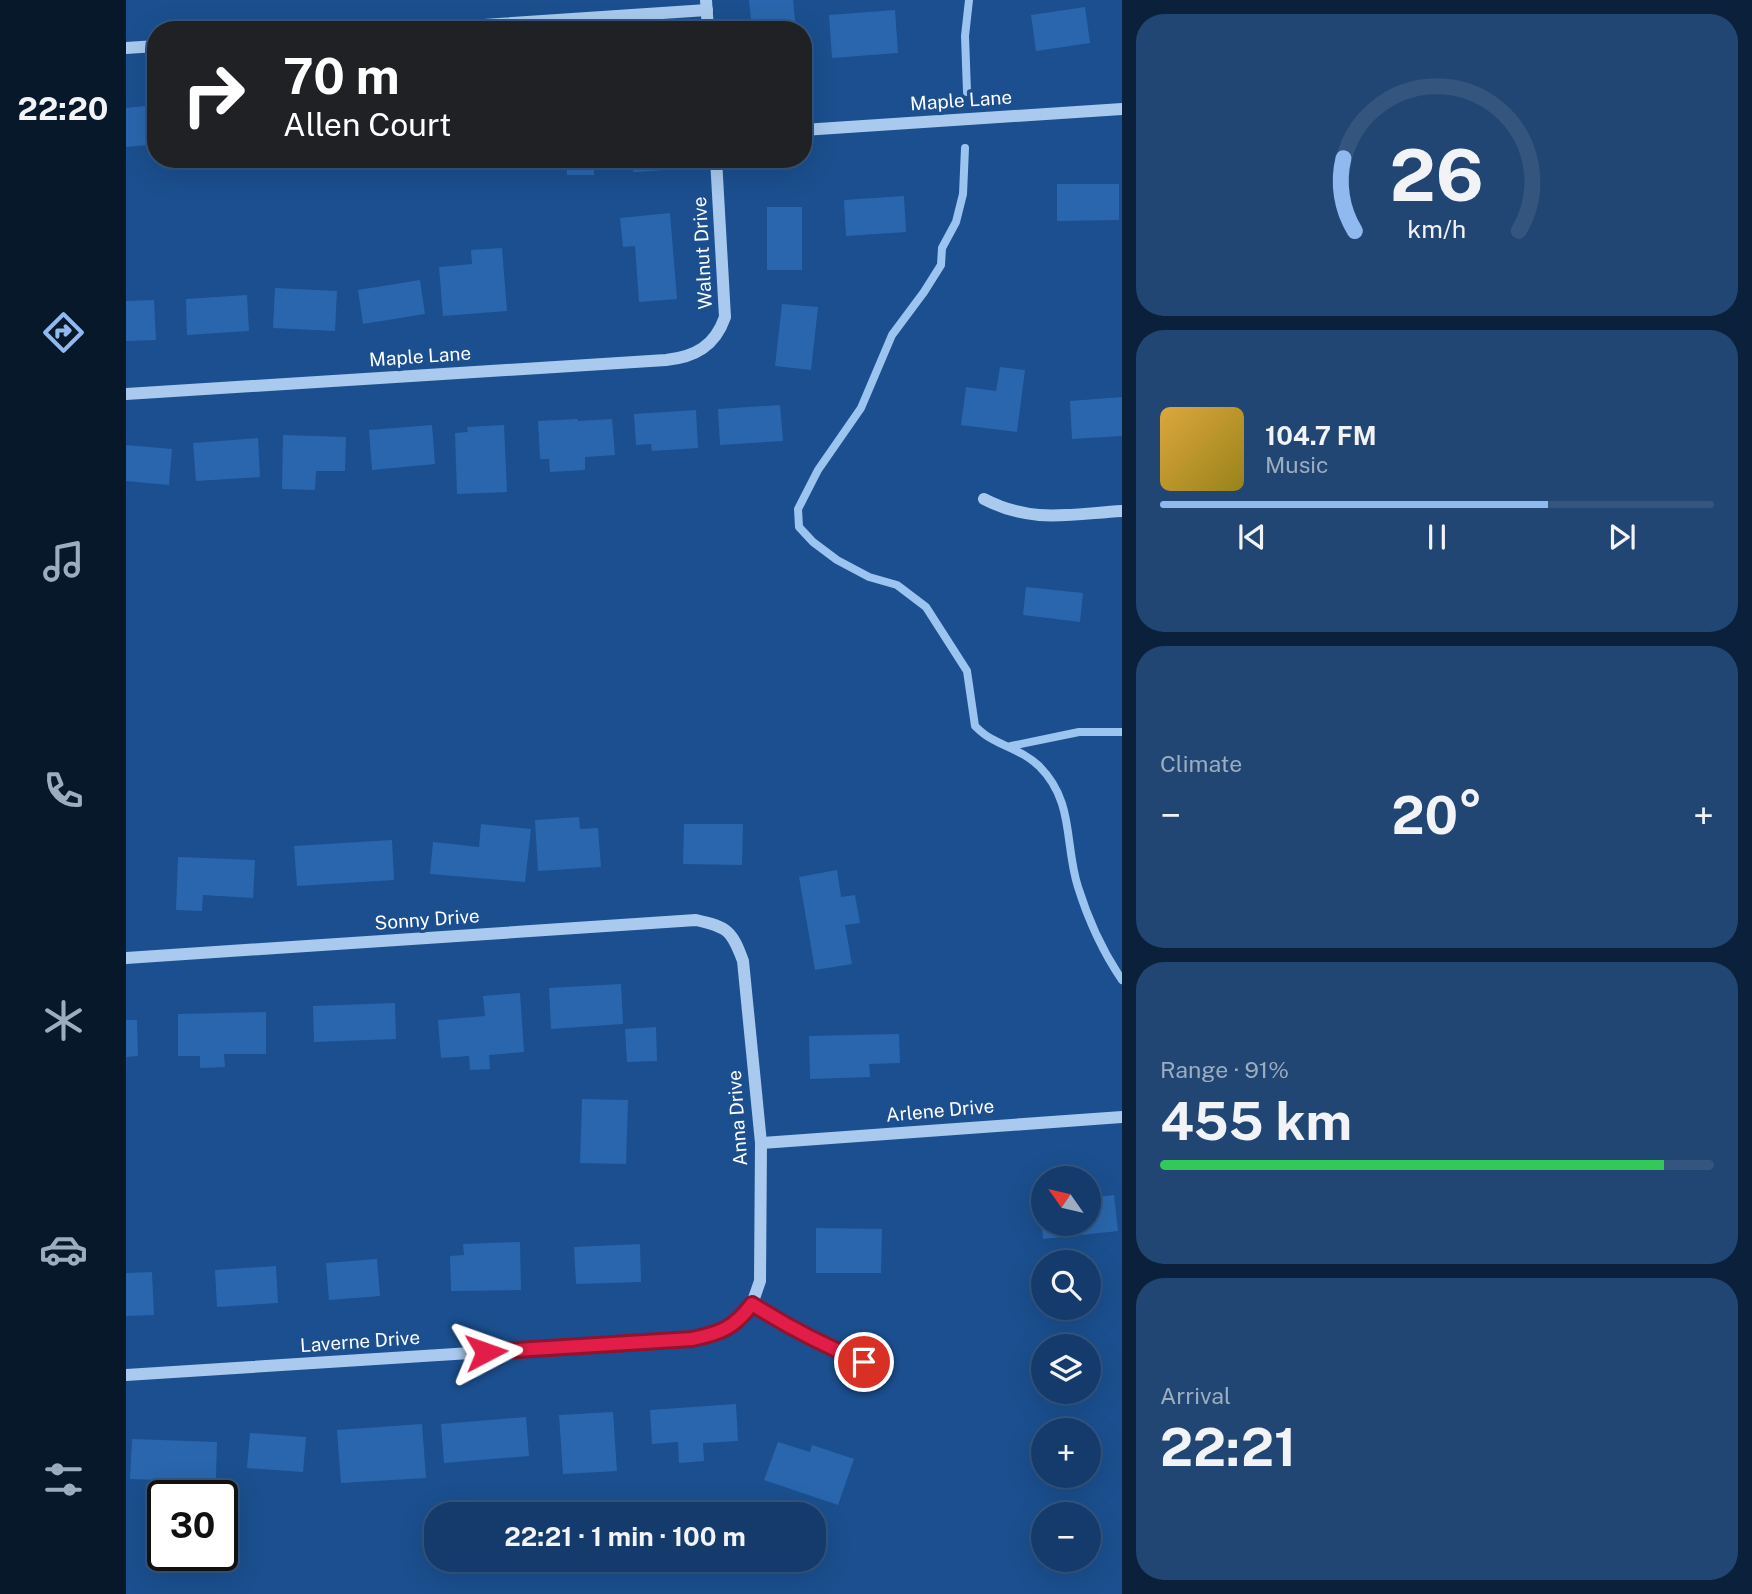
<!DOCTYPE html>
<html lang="en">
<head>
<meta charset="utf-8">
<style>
	:root { --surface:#143b6b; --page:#214673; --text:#f1f3f6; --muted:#9dadc1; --line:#33557e; --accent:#90b9f0 }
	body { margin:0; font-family:"Public Sans",sans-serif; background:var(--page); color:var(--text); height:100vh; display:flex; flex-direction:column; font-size:26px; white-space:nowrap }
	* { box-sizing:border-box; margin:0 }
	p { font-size:23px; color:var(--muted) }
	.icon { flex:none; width:38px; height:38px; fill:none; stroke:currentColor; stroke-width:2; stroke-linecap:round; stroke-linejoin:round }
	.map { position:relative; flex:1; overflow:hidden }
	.panel { display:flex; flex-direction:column; gap:14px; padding:14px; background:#0b203b; width:630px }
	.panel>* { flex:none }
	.top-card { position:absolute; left:21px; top:21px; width:665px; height:147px; border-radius:28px; box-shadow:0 7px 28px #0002,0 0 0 2px var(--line); background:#202124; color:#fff; overflow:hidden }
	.needle { width:46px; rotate:304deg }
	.controls { position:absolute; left:905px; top:1166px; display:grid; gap:14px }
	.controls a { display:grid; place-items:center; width:70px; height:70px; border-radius:50%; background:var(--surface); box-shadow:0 7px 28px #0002,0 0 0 2px var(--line); font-size:35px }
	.speed { position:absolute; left:21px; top:1480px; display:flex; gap:14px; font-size:35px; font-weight:700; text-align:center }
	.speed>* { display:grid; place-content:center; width:91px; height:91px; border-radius:50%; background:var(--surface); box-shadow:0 7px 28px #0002,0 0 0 2px var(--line); line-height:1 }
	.speed .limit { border:4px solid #111; border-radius:10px; background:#fff; color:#111 }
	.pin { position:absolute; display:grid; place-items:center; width:60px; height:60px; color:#fff; margin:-30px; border:4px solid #fff; border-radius:50%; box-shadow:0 2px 7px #0007 }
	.me { position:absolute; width:77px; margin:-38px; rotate:86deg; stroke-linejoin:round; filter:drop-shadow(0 0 5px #0008) }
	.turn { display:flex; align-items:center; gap:24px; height:147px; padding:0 21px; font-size:32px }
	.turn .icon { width:91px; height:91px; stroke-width:2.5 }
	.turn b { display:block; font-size:49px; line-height:60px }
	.big { font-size:52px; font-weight:700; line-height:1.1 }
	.panel .widget { flex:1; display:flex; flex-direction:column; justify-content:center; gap:10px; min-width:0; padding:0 24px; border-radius:28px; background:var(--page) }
	.panel .dial { align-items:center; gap:0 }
	.dial svg { height:182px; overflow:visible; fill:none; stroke:var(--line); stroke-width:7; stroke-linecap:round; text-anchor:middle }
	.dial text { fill:var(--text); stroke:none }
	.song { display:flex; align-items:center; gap:21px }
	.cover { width:84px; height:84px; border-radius:10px; background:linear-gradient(135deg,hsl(40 70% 55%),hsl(50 70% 35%)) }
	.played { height:7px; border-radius:4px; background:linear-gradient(90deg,var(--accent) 70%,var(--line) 70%) }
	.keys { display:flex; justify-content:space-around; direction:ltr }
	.heat { display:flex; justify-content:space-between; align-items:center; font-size:38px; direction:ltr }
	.charge { height:10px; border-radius:5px; background:linear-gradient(90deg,#34c759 91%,var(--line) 0) }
	.trip { position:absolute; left:298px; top:1502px; width:402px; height:70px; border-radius:28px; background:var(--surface); box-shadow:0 7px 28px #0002,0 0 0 2px var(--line); font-weight:700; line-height:70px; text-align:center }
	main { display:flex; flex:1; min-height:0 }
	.tabs { display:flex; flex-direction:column; width:126px; justify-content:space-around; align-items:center; background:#08182b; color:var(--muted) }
	.tabs .icon { width:49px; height:49px }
	.tabs .selected { color:var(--accent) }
	.tabs b { font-size:32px; color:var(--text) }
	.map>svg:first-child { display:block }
</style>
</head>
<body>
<main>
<nav class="tabs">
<b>22:20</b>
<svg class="icon selected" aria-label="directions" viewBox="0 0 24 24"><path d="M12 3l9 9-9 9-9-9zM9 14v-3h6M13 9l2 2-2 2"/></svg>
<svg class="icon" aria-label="music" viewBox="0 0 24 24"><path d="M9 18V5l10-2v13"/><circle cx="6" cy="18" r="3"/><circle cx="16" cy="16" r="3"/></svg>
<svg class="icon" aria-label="phone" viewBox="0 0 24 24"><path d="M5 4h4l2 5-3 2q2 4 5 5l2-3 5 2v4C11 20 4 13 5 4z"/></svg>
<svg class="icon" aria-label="climate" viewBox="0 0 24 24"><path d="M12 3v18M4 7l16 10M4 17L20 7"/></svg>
<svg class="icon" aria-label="car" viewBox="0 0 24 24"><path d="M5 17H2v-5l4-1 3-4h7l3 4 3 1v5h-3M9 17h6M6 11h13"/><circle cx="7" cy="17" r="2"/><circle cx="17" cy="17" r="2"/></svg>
<svg class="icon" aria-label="filters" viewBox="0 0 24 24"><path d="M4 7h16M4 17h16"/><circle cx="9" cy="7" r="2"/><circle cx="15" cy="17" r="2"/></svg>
</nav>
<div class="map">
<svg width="996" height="1594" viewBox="0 0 996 1594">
	<rect width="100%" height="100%" fill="#1b4f8f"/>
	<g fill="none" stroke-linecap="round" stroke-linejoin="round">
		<g stroke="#9cc4f0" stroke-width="8">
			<polyline points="841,92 839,36 843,0"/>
			<path d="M 839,148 L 837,194 L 830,222 L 816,248 L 815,265 L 798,292 L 766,335 L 735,408 L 692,470 L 672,509 L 673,527 L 687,542 L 711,560 L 743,577 L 771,585 L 800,607 L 841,671 L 849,726 C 854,731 860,736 866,739 C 882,748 898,752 913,766 C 949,802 938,843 952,887 C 962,919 977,952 996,980"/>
			<polyline points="885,746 953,732 996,732"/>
		</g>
	</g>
	<g fill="#2a66ad">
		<polygon points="623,0 667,0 670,30 626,30"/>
		<polygon points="959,7 964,43 910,51 905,15"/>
		<polygon points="769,10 772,53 706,58 703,15"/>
		<polygon points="19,106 23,145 0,147 0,108"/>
		<rect x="441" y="159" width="27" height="16"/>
		<polygon points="506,159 539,159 540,170 507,172"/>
		<polygon points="931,184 993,184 993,220 931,221"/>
		<polygon points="778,196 780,232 720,236 718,200"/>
		<rect x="641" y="207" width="35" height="63"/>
		<polygon points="544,213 551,299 513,302 509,246 497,247 494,218"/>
		<polygon points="376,248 381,311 317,316 313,267 346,264 345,250"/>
		<polygon points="294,280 299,314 237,324 232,290"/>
		<polygon points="149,288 211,291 209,331 147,328"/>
		<polygon points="121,295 123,331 61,335 60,299"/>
		<polygon points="28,300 30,340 0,341 0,301"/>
		<polygon points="656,304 692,307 685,370 649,366"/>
		<polygon points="874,367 899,370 891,432 835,425 840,387 870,391"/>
		<polygon points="996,397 996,436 946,439 944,401"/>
		<polygon points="654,405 657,441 594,445 592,409"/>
		<polygon points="570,410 572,448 526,451 525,444 510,445 508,414"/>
		<polygon points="451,419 452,421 486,419 489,455 459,457 459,470 424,472 423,459 414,459 412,421"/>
		<polygon points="306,425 309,464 246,470 243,430"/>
		<polygon points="378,425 381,492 331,494 329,433 342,432 341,427"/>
		<polygon points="157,435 220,437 219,471 190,471 189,490 156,489"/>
		<polygon points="132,438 134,477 70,481 67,443"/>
		<polygon points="0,445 46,449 43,485 0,481"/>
		<polygon points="900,587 957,593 954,622 897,615"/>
		<polygon points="453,817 454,829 472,828 475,867 412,871 409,820"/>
		<polygon points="355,824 405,829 399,882 304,874 307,842 353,847"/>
		<polygon points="558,824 617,824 616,865 557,864"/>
		<polygon points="266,840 268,880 171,886 168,846"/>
		<polygon points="52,857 129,860 127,898 77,895 76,911 50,910"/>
		<polygon points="711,870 715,897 729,895 734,923 719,925 726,964 689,970 673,877"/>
		<polygon points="495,984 497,1024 425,1029 423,988"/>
		<polygon points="394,993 398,1052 363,1055 364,1069 344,1070 343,1056 315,1058 312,1020 359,1016 357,996"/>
		<polygon points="269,1003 270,1039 188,1042 187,1006"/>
		<polygon points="140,1012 140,1054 98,1054 99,1067 74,1068 74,1056 52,1056 52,1014"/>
		<polygon points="0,1020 11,1020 12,1056 0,1057"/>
		<polygon points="530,1027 531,1061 501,1062 499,1029"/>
		<polygon points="773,1034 774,1063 743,1064 744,1077 684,1079 683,1036"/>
		<polygon points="456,1099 502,1100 500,1164 454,1163"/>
		<polygon points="988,1195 992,1231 917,1239 916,1223 962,1223 962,1198"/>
		<polygon points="690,1228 756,1229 755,1273 690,1273"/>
		<polygon points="394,1242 395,1290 325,1291 324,1256 338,1255 337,1244"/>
		<polygon points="514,1244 515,1282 450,1284 448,1247"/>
		<polygon points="251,1259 254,1296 203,1300 200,1263"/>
		<polygon points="150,1266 152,1303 91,1307 89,1270"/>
		<polygon points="26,1272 28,1315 0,1316 0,1273"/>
		<polygon points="610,1404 612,1441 577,1443 578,1461 553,1463 552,1442 526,1444 524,1410"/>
		<polygon points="487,1412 491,1471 437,1474 433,1415"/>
		<polygon points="400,1417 403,1456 318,1463 315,1424"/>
		<polygon points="296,1424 300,1478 215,1483 211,1430"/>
		<polygon points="124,1433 180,1437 177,1472 121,1468"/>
		<polygon points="6,1439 91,1442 90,1479 60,1478 59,1496 37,1496 37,1504 32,1504 33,1480 4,1479"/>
		<polygon points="652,1442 684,1452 686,1445 728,1459 712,1505 638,1480"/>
	</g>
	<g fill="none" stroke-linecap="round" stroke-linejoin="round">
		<g stroke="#a9c9ee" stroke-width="12">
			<polyline points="580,0 582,30"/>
			<polyline points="282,30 581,10"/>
			<polyline points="0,48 30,46"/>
			<polyline points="677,130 996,109"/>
			<path d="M 0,394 L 540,360 C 569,357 589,346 599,317 L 590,159"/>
			<path d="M 858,499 C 906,524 944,514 996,511"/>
			<path d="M 0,958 L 570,920 C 602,927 606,931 617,961 L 635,1143 L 634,1281 L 626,1304 L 613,1321 L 592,1333 L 566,1339 L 0,1375"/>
			<polyline points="635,1143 996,1117"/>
			<path d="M 626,1304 C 662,1327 699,1346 738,1362"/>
		</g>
	</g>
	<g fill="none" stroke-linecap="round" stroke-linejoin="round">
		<defs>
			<path id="route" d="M 360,1352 L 566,1339 C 595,1333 608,1328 626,1304 C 662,1327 699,1346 738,1362"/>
		</defs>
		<use href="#route" stroke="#92132f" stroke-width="18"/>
		<use href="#route" stroke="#e11d48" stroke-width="12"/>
	</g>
	<g text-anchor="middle" stroke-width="7" stroke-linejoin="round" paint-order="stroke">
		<g font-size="19" fill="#fff" stroke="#1b4f8f">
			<text transform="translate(835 100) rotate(-4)" y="7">Maple Lane</text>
			<text transform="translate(576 253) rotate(-93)" y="7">Walnut Drive</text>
			<text transform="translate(294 356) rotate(-4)" y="7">Maple Lane</text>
			<text transform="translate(301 919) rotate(-4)" y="7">Sonny Drive</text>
			<text transform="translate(814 1110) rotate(-5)" y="7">Arlene Drive</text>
			<text transform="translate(611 1118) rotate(-94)" y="7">Anna Drive</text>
			<text transform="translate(234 1341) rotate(-4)" y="7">Laverne Drive</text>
		</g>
	</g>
</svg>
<div class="controls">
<a><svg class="needle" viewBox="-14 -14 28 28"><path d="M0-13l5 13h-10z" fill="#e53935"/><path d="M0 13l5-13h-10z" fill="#9dadc1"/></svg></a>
<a><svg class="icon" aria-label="search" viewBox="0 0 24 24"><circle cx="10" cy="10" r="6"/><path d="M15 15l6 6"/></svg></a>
<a><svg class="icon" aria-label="layers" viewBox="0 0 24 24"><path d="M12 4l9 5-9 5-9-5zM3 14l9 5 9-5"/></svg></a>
<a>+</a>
<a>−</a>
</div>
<div class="speed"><div class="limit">30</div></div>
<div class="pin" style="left:738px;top:1362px;background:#d93025"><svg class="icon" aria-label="arrive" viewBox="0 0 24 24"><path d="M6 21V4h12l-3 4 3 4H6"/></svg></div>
<svg class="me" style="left:360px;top:1352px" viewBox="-20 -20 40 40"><path d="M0-17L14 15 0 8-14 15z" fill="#e11d48" stroke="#fff" stroke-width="4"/></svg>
<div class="trip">22:21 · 1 min · 100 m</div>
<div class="top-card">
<div class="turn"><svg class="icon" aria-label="right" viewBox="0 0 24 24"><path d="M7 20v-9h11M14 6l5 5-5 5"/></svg><div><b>70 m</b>Allen Court</div></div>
</div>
</div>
<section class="panel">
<div class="widget dial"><svg viewBox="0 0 100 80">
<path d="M14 69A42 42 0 1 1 86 69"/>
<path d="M14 69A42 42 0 0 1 9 37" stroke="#90b9f0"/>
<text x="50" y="56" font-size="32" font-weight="700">26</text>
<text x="50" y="72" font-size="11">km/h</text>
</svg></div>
<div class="widget">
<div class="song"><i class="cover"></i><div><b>104.7 FM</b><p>Music</p></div></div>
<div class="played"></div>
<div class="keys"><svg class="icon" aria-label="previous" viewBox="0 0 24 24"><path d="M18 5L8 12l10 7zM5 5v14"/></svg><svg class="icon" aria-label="pause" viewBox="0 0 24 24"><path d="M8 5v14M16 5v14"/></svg><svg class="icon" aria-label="next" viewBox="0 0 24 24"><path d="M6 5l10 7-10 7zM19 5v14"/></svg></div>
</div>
<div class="widget"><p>Climate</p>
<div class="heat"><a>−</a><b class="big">20°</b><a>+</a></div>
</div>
<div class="widget"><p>Range · 91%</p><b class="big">455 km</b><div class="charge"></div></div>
<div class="widget"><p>Arrival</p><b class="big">22:21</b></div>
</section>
</main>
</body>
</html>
